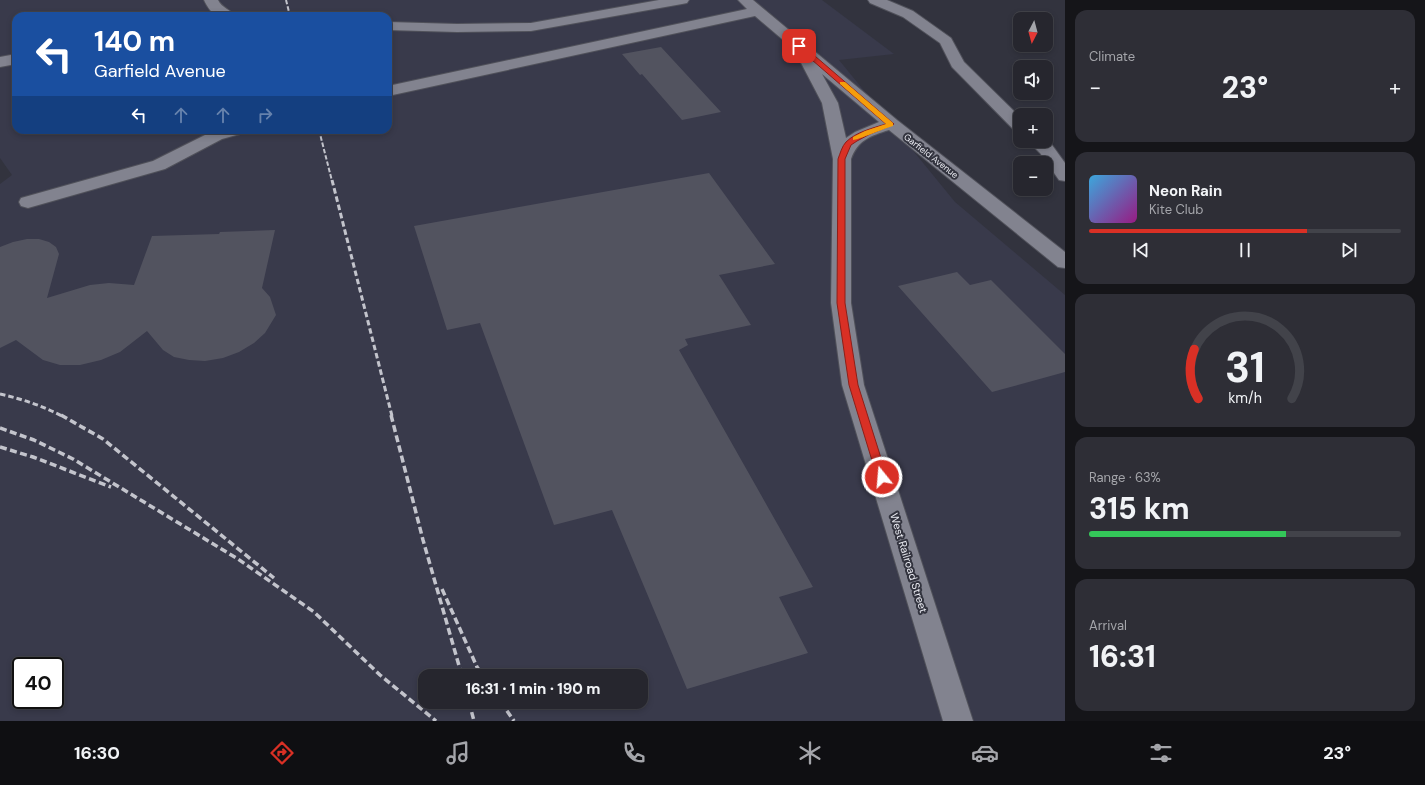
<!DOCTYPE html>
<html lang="en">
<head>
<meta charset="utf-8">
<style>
	:root { --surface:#26262e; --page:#2e2e36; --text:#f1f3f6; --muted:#a4a5aa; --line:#42434a; --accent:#d93025 }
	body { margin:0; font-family:"DM Sans",sans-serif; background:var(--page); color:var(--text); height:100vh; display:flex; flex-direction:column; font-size:15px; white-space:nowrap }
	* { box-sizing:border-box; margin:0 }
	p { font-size:13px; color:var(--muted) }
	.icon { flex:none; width:22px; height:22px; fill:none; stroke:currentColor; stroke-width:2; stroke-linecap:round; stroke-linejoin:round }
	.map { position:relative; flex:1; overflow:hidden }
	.drawer { display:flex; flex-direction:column; gap:10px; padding:10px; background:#151519; width:360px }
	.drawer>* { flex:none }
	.hud { position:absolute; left:12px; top:12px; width:380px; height:122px; border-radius:12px; box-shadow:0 2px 6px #0003,0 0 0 1px var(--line); background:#1a4fa0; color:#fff; overflow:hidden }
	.needle { width:26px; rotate:186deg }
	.buttons { position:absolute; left:1013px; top:12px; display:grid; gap:8px }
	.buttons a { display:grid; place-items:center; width:40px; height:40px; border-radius:8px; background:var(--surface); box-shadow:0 2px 6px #0003,0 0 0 1px var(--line); font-size:20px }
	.speed { position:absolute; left:12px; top:657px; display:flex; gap:8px; font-size:20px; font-weight:700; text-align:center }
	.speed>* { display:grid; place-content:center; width:52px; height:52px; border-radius:50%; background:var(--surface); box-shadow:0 2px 6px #0003,0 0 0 1px var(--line); line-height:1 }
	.speed .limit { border:2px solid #111; border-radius:6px; background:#fff; color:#111 }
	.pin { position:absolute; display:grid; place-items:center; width:34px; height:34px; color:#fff; margin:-17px; border-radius:8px; box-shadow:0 2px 6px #0006 }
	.me { position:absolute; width:44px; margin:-22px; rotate:343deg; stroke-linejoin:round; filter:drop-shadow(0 0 3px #0008) }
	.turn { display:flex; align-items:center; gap:14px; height:84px; padding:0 16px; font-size:18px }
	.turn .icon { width:52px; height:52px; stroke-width:2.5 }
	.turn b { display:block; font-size:28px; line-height:34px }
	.lanes { display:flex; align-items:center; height:38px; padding:0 16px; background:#0003; justify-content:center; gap:20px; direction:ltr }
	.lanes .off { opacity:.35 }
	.big { font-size:30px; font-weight:800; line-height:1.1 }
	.drawer .tile { flex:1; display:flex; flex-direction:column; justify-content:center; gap:6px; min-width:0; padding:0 14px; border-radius:12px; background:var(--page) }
	.drawer .dial { align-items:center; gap:0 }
	.dial svg { height:104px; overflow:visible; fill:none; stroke:var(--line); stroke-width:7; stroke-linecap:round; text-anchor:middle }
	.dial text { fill:var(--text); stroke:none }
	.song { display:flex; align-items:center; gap:12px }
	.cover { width:48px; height:48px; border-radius:6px; background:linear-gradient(135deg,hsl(200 70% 55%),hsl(310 70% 35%)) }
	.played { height:4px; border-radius:2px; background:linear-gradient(90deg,var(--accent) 70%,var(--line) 70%) }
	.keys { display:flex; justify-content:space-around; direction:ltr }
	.heat { display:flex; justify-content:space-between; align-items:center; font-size:22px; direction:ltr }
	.charge { height:6px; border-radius:3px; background:linear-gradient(90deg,#34c759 63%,var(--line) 0) }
	.trip { position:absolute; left:418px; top:669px; width:230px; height:40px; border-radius:12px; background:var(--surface); box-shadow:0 2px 6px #0003,0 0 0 1px var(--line); font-weight:800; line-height:40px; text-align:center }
	.tab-bar { display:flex; height:64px; justify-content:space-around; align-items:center; background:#0f0f12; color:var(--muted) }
	.tab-bar .icon { width:28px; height:28px }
	.tab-bar .on { color:var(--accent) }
	.tab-bar b { font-size:18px; color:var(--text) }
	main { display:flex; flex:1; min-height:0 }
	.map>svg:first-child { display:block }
</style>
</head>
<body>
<main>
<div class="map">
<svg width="1065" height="721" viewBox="0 0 1065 721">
	<rect width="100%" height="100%" fill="#32333e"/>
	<path fill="#393a4b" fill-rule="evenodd" d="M 0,0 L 822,0 L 894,54 L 839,60 L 955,202 L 1065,295 L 1065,721 L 0,721 L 0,184 L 12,175 L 0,158 ZM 16,16 L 388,16 L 388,130 L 16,130 ZM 21,666 L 55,666 L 55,700 L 21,700 ZM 425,676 L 641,676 L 641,702 L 425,702 Z"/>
	<g fill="#52535f">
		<polygon points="661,47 721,112 682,120 642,74 640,75 622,54"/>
		<polygon points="709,173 775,264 719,275 751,325 685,339 688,345 679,350 813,587 779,597 808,653 687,689 612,510 554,525 480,323 447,330 414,226"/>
		<polygon points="275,230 262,288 270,297 276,315 265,333 254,343 239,352 223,358 205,361 189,360 174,357 163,350 147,331 120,352 101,360 80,365 60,365 43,360 16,340 0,348 0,247 13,242 27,239 39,239 49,242 56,247 59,254 47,298 90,285 109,283 134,285 152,236 219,234 220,232"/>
		<polygon points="957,272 970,285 991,280 1065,354 1065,372 992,392 898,286"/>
	</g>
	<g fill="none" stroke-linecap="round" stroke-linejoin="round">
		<defs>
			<g id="minor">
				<path d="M 204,0 L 218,0 C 222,8 230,9 235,16 C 218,16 212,17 204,0 Z"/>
				<polygon points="659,0 689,0 687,3 682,4 531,31 457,32 388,30 388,22 457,24 531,23"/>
				<path d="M 738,0 L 753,0 L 897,120 L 1065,252 L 1065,268 L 1058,267 L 889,130 C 870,136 858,140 851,159 L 851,303 L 864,385 L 973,721 L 943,721 L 842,385 L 831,303 L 833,159 L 822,103 L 799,59 L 802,56 L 755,16 L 388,96 L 388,86 L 747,9 ZM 822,74 L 879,122 L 855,132 L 846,138 L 838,103 Z"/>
				<polygon points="868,0 887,0 913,11 951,38 964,62 1020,117 1020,131 1014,130 952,67 940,43 903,17 870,3"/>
				<polygon points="16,54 16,64 0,67 0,57"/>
				<polygon points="215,130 242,130 240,134 222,139 165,169 28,208 21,206 19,202 21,198 153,161"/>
				<polygon points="1046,140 1052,145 1065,163 1065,181 1059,180 1040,153 1028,141"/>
			</g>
		</defs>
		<use href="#minor" stroke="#50515a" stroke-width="2"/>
		<use href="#minor" fill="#82838f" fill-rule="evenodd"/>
		<g stroke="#c3c4cc" stroke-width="2" stroke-dasharray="4.5 2" stroke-linecap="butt">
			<polyline points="286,0 290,16"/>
			<polyline points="319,130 332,181"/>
		</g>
		<g stroke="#c3c4cc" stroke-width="3" stroke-dasharray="5.5 3" stroke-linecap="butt">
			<polyline points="332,180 392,416"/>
			<path d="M 0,394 C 22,399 43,406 62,416"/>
		</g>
		<g stroke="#c3c4cc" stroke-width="3.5" stroke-dasharray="7 3.5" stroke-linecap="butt">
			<polyline points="61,415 103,439 274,578"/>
			<polyline points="391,415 423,540 462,676"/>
			<polyline points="0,428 34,440 73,459 238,559 314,612 380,675 436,721"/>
			<polyline points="0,447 33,457 111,487"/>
			<polyline points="442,589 477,667 483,676"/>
			<polyline points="469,702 474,721"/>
			<polyline points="501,702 514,721"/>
		</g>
	</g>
	<path fill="#d93025" stroke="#8d1f18" d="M 797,44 L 801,44 L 894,124 L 870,134 L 857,141 L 851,145 L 845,159 L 845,303 L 858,385 L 887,477 L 885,480 L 882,481 L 878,480 L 877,477 L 849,385 L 837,303 L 838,159 C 840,154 842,146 846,142 C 856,132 873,128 886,124 L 797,47 Z"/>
	<path fill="#f59e0b" d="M 840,82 L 845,82 L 893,123 L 893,126 C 885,128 858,140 853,140 L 853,137 L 865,131 L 886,124 L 840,84 Z"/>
	<g text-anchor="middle" stroke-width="4" stroke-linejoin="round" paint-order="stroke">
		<g font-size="9" fill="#eaebf2" stroke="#32333e">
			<text transform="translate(931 156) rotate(38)" y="3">Garfield Avenue</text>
		</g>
		<g font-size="11" fill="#eaebf2" stroke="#32333e">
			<text transform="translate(909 563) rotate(73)" y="4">West Railroad Street</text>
		</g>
	</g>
</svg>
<div class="buttons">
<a><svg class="needle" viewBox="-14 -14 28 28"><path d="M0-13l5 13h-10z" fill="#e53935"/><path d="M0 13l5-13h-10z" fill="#a4a5aa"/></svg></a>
<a><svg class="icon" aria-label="sound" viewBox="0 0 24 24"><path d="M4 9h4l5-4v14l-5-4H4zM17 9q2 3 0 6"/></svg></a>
<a>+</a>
<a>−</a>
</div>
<div class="speed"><div class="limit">40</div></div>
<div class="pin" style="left:799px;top:46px;background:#d93025"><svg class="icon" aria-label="arrive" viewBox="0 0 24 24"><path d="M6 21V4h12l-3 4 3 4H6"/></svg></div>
<svg class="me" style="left:882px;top:477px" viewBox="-20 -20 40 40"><circle r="17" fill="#d93025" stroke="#fff" stroke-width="3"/><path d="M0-11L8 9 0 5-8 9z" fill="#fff"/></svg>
<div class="trip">16:31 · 1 min · 190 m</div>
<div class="hud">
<div class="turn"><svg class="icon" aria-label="left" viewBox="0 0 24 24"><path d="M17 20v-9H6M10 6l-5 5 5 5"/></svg><div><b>140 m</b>Garfield Avenue</div></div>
<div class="lanes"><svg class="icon" aria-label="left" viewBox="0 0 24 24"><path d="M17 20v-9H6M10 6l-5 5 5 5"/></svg><svg class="icon off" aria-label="ahead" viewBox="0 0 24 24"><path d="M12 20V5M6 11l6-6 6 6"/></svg><svg class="icon off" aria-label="ahead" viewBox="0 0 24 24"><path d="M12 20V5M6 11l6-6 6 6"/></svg><svg class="icon off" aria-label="right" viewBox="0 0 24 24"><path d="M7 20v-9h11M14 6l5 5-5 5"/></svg></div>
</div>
</div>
<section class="drawer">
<div class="tile"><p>Climate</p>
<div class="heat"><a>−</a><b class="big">23°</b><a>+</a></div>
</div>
<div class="tile">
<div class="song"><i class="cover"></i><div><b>Neon Rain</b><p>Kite Club</p></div></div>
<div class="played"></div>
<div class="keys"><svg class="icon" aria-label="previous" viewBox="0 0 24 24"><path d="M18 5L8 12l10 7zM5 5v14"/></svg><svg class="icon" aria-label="pause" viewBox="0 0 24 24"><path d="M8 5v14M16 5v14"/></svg><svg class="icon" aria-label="next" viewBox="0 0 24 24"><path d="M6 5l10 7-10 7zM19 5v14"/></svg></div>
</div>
<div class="tile dial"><svg viewBox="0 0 100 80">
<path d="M14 69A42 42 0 1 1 86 69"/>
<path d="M14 69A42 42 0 0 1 11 31" stroke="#d93025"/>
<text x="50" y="56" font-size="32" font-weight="700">31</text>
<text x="50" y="72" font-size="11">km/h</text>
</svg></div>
<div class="tile"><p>Range · 63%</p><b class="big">315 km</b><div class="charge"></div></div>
<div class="tile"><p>Arrival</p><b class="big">16:31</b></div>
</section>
</main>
<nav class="tab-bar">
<b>16:30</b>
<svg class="icon on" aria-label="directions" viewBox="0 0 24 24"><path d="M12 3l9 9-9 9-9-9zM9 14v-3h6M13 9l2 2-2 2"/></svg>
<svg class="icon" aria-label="music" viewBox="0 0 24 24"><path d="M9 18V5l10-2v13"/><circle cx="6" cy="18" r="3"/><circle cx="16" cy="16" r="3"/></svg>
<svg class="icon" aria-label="phone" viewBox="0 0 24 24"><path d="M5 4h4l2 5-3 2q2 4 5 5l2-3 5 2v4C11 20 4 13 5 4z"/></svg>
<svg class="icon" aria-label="climate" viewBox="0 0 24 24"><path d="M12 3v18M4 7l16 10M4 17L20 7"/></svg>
<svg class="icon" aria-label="car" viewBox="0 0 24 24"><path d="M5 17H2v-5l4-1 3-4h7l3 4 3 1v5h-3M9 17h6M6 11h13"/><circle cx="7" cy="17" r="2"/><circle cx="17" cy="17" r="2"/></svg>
<svg class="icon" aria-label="filters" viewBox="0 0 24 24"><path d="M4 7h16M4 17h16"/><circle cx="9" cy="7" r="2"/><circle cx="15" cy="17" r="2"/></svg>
<b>23°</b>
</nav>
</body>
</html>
